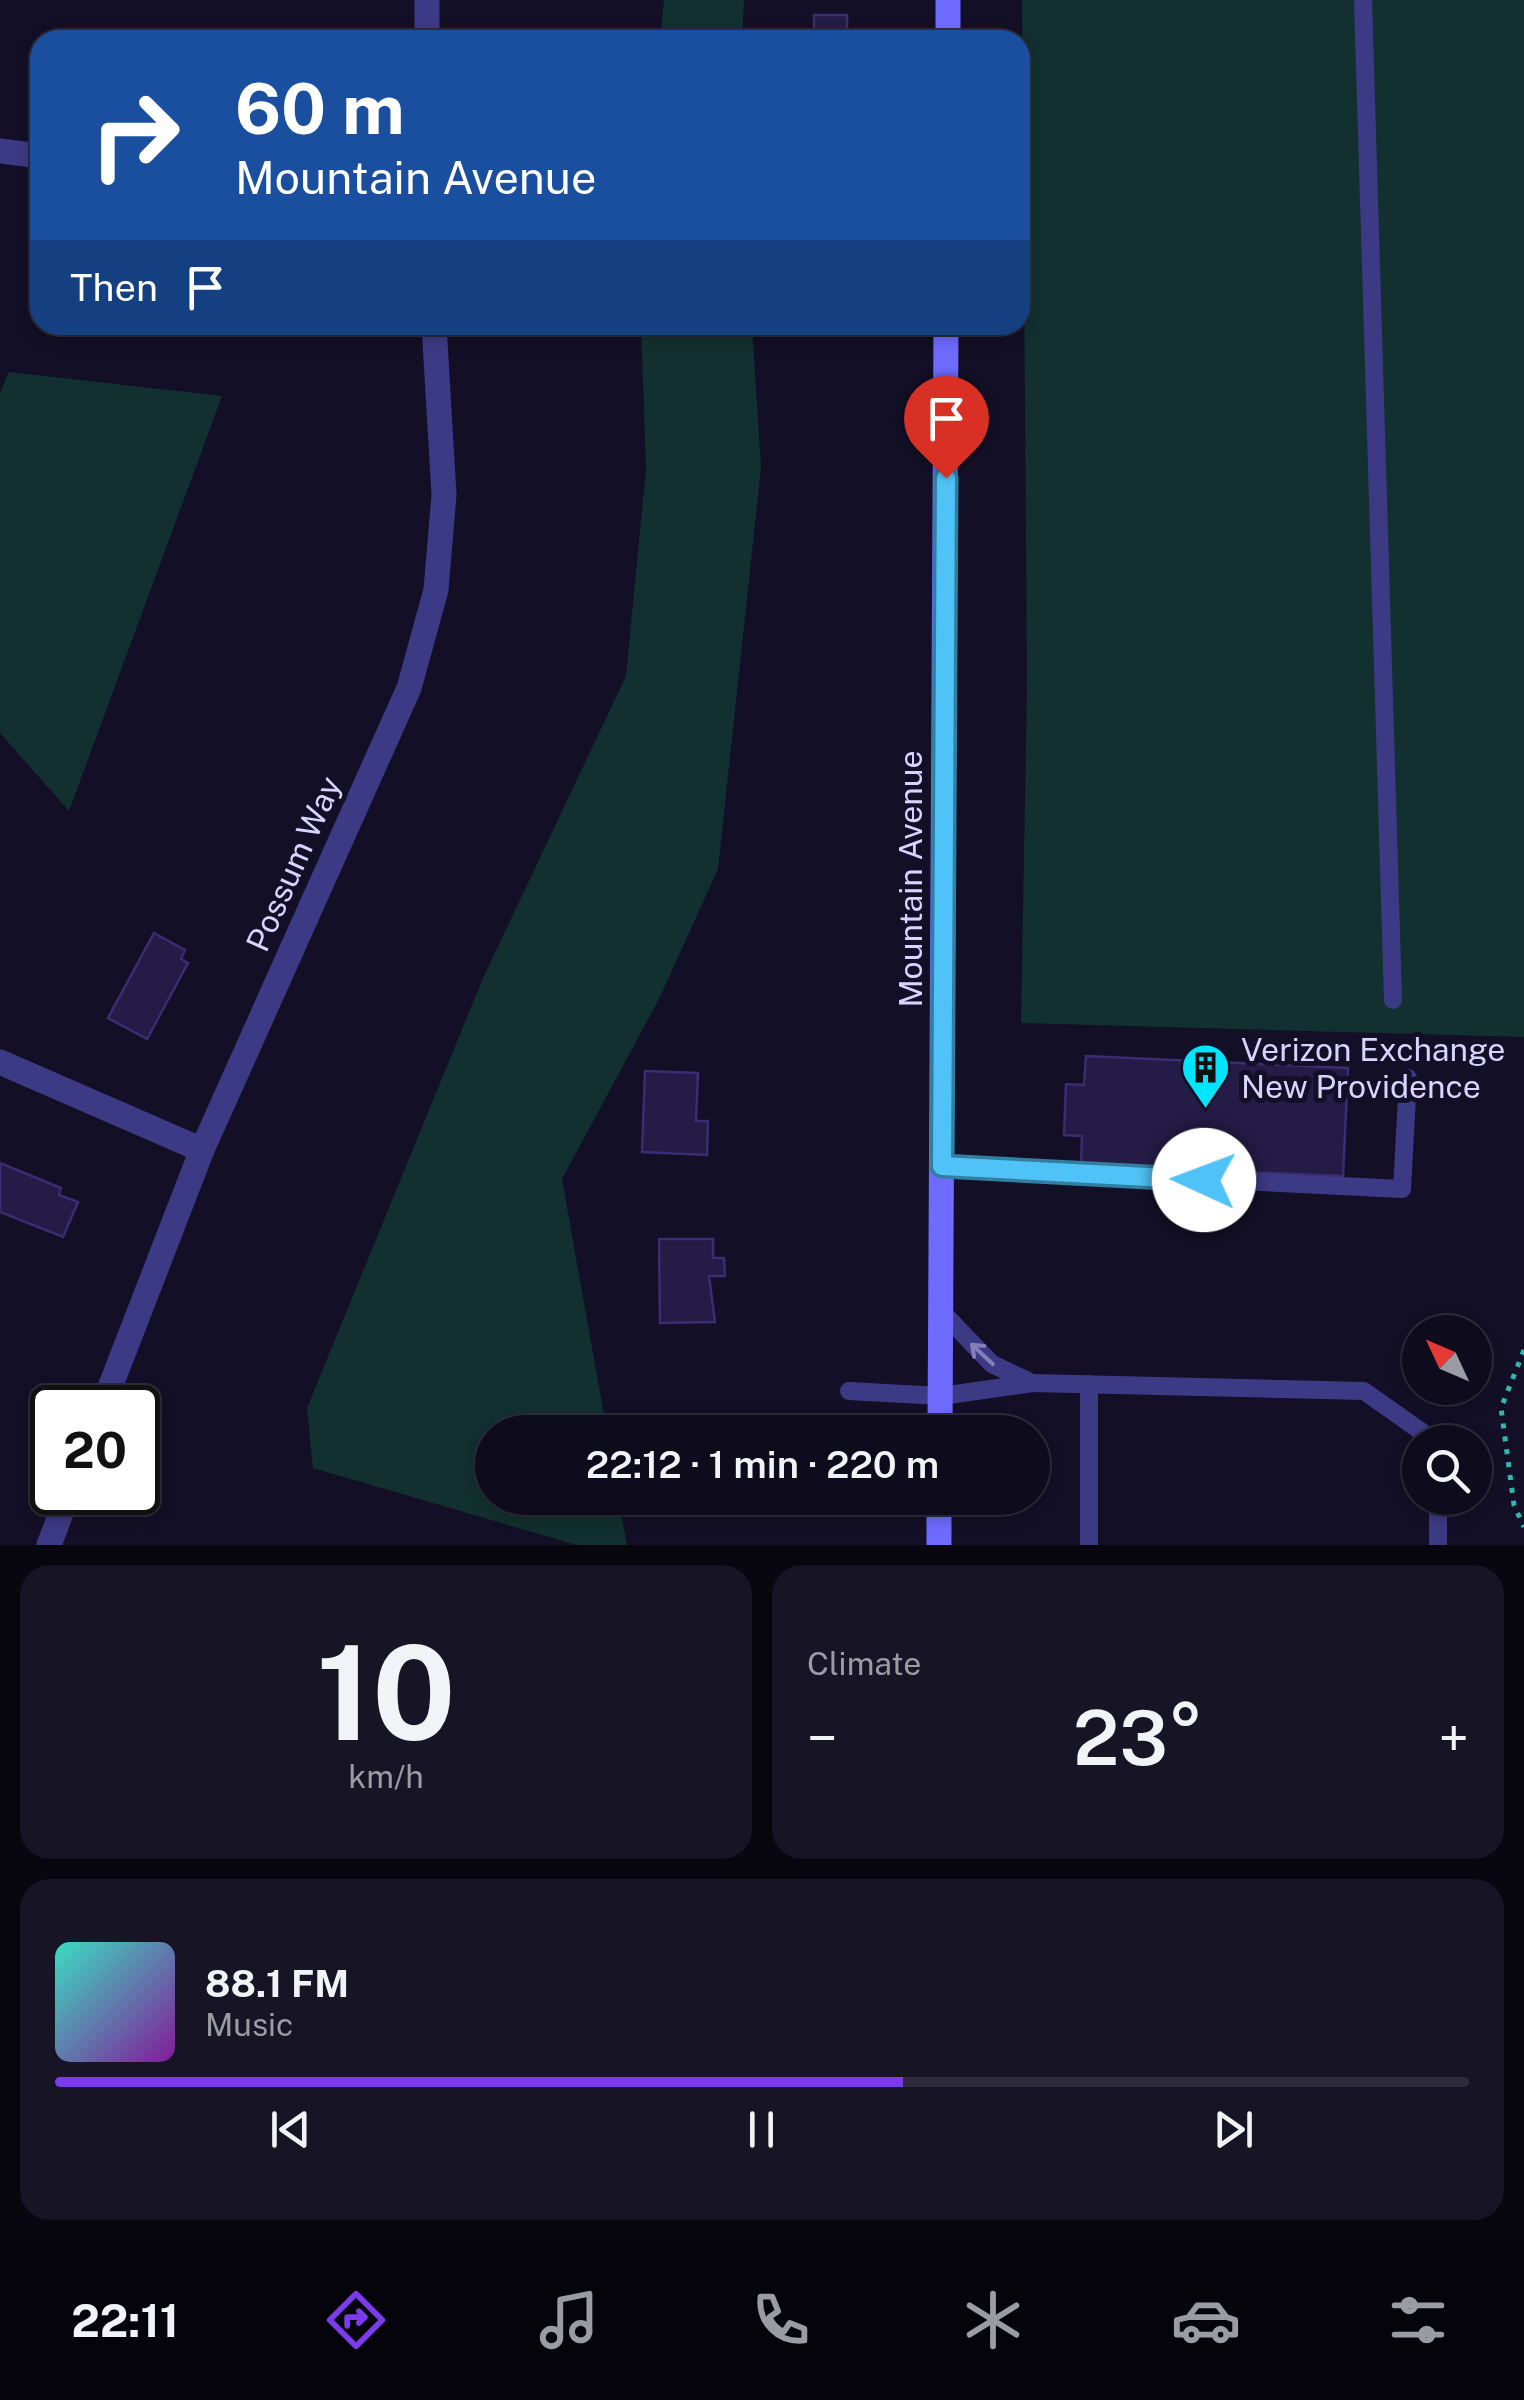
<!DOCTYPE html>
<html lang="en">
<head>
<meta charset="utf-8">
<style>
	:root { --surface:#0e0b1c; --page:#171425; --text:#f1f3f6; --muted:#9b9ba3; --line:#2e2b3b; --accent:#7c3aed }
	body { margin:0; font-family:"Public Sans",sans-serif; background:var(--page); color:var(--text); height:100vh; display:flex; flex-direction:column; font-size:38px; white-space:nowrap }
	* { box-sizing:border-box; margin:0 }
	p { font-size:32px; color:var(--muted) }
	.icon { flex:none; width:55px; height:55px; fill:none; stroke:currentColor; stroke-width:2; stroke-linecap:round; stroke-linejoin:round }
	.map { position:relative; height:1545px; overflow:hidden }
	.drawer { display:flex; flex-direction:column; gap:20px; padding:20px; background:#08060f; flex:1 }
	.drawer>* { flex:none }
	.guide { position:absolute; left:30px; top:30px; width:1000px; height:305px; border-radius:30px; box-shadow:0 5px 15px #0003,0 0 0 2px var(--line); background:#1a4fa0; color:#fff; overflow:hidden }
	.needle { width:65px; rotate:314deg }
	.controls { position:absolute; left:1402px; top:1315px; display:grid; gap:20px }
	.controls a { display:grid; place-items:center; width:90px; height:90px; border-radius:50%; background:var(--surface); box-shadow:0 5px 15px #0003,0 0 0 2px var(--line); font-size:50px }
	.speed { position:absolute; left:30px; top:1385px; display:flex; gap:20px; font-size:50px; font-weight:700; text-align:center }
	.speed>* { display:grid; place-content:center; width:130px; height:130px; border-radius:50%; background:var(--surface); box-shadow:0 5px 15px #0003,0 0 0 2px var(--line); line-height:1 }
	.speed .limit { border:5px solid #111; border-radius:15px; background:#fff; color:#111 }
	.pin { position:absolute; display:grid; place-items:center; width:85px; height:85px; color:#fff; margin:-102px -42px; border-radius:50% 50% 50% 0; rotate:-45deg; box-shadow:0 0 10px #0007 }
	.pin .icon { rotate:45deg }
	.me { position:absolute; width:110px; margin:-55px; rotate:272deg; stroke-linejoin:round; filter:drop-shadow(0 0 8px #0008) }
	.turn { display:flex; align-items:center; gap:35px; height:210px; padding:0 40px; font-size:45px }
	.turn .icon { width:130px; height:130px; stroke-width:2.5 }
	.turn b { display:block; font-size:70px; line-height:85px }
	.then { display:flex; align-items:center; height:95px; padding:0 40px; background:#0003; gap:20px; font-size:38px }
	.big { font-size:75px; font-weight:600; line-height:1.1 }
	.drawer .tile { flex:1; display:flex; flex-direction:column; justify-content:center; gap:15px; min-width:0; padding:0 35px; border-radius:30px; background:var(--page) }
	.drawer .dial { align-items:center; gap:0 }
	.dial b { font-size:130px; line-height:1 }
	.song { display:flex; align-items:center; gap:30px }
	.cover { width:120px; height:120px; border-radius:15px; background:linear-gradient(135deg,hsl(170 70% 55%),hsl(290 70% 35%)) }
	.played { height:10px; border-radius:5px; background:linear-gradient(90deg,var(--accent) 60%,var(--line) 60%) }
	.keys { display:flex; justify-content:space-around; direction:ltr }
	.heat { display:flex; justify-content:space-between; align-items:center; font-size:55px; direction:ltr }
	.drawer .tiles { flex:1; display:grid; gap:20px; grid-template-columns:1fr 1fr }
	.tile:last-child { grid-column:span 2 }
	.trip { position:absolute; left:475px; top:1415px; width:575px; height:100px; border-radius:50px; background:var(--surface); box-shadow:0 5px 15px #0003,0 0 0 2px var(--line); font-weight:600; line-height:100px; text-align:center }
	.menu { display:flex; height:160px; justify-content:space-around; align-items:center; background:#06040b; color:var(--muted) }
	.menu .icon { width:70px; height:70px }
	.menu .on { color:var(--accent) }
	.menu b { font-size:45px; color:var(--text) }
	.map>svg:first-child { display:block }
</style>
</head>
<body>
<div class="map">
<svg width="1524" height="1545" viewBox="0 0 1524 1545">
	<rect width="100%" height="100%" fill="#130f26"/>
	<g fill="#12302f">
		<polygon points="664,0 744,0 742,40 660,40"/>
		<polygon points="1022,0 1524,0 1524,1037 1021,1023 1027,684"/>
		<polygon points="641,325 752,325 761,468 718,869 659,999 562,1179 607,1432 492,1432 492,1498 618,1498 627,1545 577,1545 313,1468 307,1408 483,978 626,676 646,469"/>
		<polygon points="9,372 222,396 69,811 0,733 0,393"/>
	</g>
	<g fill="#241b47" stroke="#3b2d73" stroke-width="2.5">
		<rect x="814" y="15" width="33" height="25"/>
		<polygon points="154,933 185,950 181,959 188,963 147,1039 108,1018"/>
		<polygon points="1086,1056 1348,1068 1343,1176 1081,1165 1082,1136 1064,1135 1066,1084 1084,1085"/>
		<polygon points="645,1071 698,1073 696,1121 708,1121 707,1155 642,1152"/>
		<polygon points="0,1163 61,1188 59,1195 78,1202 63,1237 0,1212"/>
		<polygon points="659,1239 713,1239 713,1258 724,1258 725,1276 709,1276 715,1322 660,1323"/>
	</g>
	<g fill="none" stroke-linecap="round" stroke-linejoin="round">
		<polyline stroke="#2fb8b0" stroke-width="5" stroke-dasharray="5 8" stroke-linecap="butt" points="1524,1350 1501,1408 1514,1505 1524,1527"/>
		<g stroke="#3d3a85" stroke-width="18">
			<polyline points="1363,0 1393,1000"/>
			<polyline points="942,1166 1402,1189 1408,1078"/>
			<polyline points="941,1311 992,1364 1028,1381"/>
			<polyline points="1089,1384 1089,1545"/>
			<polyline points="849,1391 941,1396 1033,1383 1364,1391 1436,1442"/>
			<polyline points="1438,1545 1438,1498"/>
		</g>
		<g stroke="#3d3a85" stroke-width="25">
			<polyline points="427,0 427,40"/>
			<polyline points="0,151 40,156"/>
			<polyline points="0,1062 202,1150"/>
			<polyline points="102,1408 202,1150 409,688 436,590 444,495 434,325"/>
			<polyline points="49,1545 69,1492"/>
		</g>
		<g stroke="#6f6bff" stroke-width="25">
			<polyline points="948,40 948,0"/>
			<polyline points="940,1432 946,325"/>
			<polyline points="939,1545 939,1498"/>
		</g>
	</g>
	<defs><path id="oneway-shaft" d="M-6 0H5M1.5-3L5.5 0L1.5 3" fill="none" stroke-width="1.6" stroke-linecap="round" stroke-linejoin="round" transform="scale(2.5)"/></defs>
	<use stroke="#837fbc" href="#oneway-shaft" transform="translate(982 1354) rotate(-137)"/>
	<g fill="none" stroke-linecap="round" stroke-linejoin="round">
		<defs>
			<polyline id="route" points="946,478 942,1166 1204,1180"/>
		</defs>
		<use href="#route" stroke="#337fa1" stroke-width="25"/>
		<use href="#route" stroke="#4fc3f7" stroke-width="18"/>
	</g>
	<defs>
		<symbol id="building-pin" viewBox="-11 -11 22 30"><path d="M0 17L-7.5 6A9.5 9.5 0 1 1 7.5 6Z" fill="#00e5ff" stroke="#130f26"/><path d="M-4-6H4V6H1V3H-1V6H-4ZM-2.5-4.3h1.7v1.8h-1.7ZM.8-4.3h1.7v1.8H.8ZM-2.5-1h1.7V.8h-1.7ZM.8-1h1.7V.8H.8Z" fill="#111"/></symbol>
	</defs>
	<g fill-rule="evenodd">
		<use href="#building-pin" x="1178" y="1040" width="55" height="75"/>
	</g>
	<g text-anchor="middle" stroke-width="10" stroke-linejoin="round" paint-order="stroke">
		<g font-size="32" fill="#d9d4ff" stroke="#130f26">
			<text transform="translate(294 864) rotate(-66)" y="11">Possum Way</text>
			<text transform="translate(911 879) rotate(-90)" y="11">Mountain Avenue</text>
		</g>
		<g font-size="32" fill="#d9d4ff" stroke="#130f26" text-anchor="start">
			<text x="1241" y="1061">Verizon Exchange<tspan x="1241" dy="37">New Providence</tspan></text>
		</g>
	</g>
</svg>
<div class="controls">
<a><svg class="needle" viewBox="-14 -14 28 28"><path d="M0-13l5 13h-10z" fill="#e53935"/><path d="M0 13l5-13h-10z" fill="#9b9ba3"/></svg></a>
<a><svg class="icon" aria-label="search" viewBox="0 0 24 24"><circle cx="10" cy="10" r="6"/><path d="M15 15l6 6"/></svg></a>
</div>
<div class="speed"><div class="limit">20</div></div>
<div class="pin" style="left:946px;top:478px;background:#d93025"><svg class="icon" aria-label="arrive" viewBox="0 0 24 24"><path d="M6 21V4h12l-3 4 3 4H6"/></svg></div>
<svg class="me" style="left:1204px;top:1180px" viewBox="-20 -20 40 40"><circle r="19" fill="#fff"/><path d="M0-13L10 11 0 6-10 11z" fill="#4fc3f7"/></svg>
<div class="trip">22:12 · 1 min · 220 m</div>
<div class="guide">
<div class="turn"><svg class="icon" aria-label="right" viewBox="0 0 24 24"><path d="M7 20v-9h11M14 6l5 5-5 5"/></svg><div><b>60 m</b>Mountain Avenue</div></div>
<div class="then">Then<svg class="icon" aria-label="arrive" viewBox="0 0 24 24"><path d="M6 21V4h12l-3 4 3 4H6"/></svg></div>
</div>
</div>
<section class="drawer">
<div class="tiles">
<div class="tile dial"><b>10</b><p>km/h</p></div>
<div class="tile"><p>Climate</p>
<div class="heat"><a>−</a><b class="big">23°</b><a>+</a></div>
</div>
<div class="tile">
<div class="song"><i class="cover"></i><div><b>88.1 FM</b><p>Music</p></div></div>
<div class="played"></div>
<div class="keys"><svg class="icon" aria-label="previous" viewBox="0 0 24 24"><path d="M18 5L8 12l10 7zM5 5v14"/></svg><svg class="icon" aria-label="pause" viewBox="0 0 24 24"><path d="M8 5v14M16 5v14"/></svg><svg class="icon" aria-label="next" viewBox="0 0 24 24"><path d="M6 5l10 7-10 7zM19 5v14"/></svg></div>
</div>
</div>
</section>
<nav class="menu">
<b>22:11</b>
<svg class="icon on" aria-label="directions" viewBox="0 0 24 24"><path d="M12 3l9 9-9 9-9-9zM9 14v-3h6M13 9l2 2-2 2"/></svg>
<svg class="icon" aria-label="music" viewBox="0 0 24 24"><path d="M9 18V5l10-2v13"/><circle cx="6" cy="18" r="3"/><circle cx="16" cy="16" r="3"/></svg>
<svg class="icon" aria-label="phone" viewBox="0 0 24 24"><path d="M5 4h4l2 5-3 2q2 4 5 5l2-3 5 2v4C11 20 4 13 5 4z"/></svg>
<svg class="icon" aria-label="climate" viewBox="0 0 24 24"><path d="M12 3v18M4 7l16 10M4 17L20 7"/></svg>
<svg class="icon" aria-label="car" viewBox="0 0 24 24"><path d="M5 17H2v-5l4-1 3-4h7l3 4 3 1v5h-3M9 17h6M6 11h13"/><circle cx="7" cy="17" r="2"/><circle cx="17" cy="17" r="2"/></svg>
<svg class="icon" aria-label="filters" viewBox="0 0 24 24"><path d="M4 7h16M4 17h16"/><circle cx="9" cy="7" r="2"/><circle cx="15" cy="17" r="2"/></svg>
</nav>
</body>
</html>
